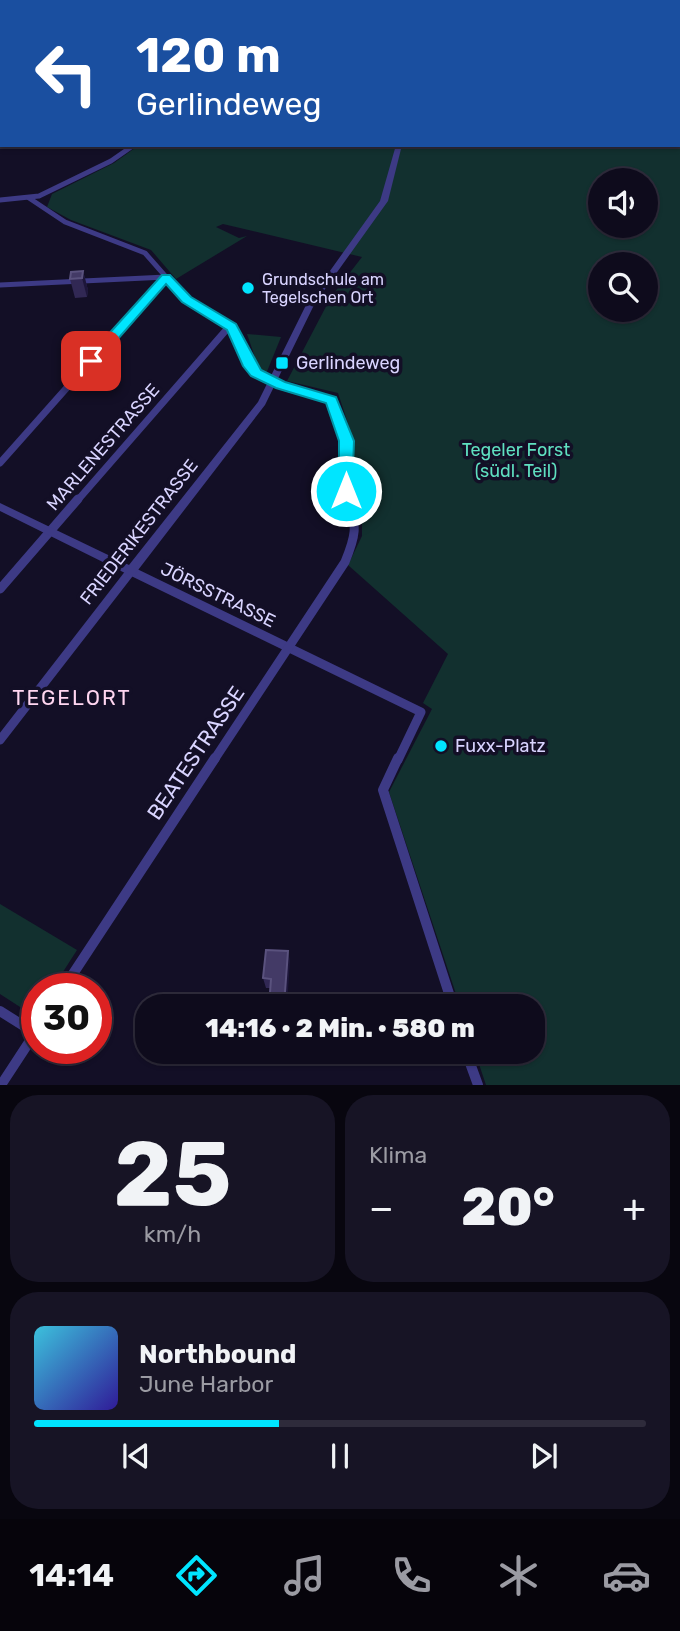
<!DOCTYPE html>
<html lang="de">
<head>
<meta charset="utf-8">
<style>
	:root { --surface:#0e0b1c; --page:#171425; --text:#f1f3f6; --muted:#9b9ba3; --line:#2e2b3b; --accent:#00e5ff }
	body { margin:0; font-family:Rubik,sans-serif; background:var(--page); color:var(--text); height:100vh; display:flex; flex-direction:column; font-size:26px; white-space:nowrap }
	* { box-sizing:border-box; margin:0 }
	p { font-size:23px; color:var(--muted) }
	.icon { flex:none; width:38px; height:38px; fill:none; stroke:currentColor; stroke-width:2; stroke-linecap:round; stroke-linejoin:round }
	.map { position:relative; height:1085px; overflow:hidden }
	.sheet { display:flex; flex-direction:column; gap:10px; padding:10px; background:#08060f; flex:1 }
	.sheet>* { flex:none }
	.top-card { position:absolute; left:0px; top:0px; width:681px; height:147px; box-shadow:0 2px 5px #0004,0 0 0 2px var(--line); background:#1a4fa0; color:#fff; overflow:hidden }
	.buttons { position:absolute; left:588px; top:168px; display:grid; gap:14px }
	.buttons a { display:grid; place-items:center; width:70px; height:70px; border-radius:50%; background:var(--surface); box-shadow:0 2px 5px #0004,0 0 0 2px var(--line); font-size:35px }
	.speed { position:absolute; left:21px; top:973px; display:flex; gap:14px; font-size:35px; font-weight:700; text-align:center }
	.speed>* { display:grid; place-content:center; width:91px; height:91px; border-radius:50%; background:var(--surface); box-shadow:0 2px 5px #0004,0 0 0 2px var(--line); line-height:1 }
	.speed .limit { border:10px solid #d22; background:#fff; color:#111 }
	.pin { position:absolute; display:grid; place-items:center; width:60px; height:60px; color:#fff; margin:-30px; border-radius:14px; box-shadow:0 4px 10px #0006 }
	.me { position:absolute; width:77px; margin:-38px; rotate:0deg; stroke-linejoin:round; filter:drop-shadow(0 0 5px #0008) }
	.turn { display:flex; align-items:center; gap:24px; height:147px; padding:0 21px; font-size:32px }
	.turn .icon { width:91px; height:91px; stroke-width:2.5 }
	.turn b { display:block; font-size:49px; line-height:60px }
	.big { font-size:52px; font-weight:800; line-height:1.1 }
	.sheet .widget { flex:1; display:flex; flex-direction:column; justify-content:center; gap:10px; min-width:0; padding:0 24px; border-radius:28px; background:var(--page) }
	.sheet .dial { align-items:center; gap:0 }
	.dial b { font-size:91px; line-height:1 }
	.song { display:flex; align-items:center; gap:21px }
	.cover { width:84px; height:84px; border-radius:10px; background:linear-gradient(135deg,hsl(190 70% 55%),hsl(250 70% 35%)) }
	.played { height:7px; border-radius:4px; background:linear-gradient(90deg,var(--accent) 40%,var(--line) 40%) }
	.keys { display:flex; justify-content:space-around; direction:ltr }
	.heat { display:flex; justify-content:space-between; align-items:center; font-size:38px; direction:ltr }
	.sheet .tiles { flex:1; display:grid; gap:10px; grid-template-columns:1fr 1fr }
	.widget:last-child { grid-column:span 2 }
	.trip { position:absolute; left:135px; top:994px; width:410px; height:70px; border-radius:28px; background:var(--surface); box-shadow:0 2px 5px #0004,0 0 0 2px var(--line); font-weight:800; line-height:70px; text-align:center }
	.tabs { display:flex; height:112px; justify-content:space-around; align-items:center; background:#06040b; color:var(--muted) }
	.tabs .icon { width:49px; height:49px }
	.tabs .selected { color:var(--accent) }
	.tabs b { font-size:32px; color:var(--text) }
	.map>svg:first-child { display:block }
</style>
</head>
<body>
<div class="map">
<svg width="680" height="1085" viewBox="0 0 680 1085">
	<rect width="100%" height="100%" fill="#130f26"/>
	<g fill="#12302f" fill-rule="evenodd">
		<path d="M 680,137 L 680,1085 L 486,1085 L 475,1052 L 532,1052 L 532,1006 L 460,1006 L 389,792 L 432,709 L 423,703 L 448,654 L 348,565 L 362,536 L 362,522 L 352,489 L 353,439 L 338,393 L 287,381 L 331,297 L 362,257 L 223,224 L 216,227 L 239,238 L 247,236 L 176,279 L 151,250 L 71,220 L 47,207 L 52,194 L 114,163 L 139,145 L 679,145 ZM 600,180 L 646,180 L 646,226 L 600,226 ZM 600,264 L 646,264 L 646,310 L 600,310 Z"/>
		<polygon points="247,334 281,337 266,374 259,369"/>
		<polygon points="0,904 77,950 52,989 37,989 34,1016 0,994"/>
	</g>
	<polygon fill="#0a1f44" points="0,0 192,0 2,2 0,112"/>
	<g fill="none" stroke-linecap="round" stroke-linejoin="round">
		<g stroke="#3d3a85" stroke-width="4.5">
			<polyline points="299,0 308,2"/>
			<polyline points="402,0 410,2"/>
			<polyline points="663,0 668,2"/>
			<polyline points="324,2 326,0"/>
			<polyline points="632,2 636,0"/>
		</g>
		<g stroke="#3d3a85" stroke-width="5">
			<polyline points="29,198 65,222 145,253 182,295"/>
			<polyline points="0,200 39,196 111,161 134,145"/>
			<polyline points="0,285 166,277"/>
			<polyline points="150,295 166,277"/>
		</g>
		<g stroke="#3d3a85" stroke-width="7">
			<path d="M 180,293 L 186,300 C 203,310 229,320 239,338 C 245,349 245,362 255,372 C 274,389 308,393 332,400 L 347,441 L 345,484 L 350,501"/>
			<polyline points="0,463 151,293"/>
			<polyline points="77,501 227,329 232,327"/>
		</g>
		<g stroke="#3d3a85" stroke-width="9">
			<polyline points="0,589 78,499"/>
			<polyline points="0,740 131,571 421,712 398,760"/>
			<path d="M 214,760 L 345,562 C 356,535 357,528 349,499"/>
		</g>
		<g stroke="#3d3a85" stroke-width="10">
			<polyline points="398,758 383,790 453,1006"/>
			<polyline points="63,989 215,758"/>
			<polyline points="0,1011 35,1033"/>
			<polyline points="466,1052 478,1085"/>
			<polyline points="1,1085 37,1030"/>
		</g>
		<polygon fill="#3d3a85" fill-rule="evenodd" points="396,145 402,145 388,201 315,303 265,405 135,574 127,574 0,511 0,503 129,565 258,402 307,303 380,201"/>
		<g fill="#6f6bff" fill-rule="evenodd">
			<polygon points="504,0 503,2 496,2 498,0"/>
			<rect x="679" y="20" width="1" height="4"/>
		</g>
	</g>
	<g fill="#312854">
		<polygon points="83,271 88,290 87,297 75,298 70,279"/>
		<polygon points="290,961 269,1006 270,988 266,988 263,978"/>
	</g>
	<g fill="#1d163a">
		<polygon points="83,271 88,290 87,297 82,278"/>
		<polygon points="288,951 290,961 287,1006 284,1006"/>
	</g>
	<g fill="#433a66" stroke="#5a527e" stroke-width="2">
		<polygon points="474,0 489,0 486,2 472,2"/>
		<polygon points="83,271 82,278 70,279 71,272"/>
		<polygon points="266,950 288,951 284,1006 293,1006 259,1006 259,1005 269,1006 271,979 263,978"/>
		<polygon points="304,999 320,999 319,1006 303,1006"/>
	</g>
	<polygon fill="#00e5ff" stroke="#0095a6" stroke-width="2" points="162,275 170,275 191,297 236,324 261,370 285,382 336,397 354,441 352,494 346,496 339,491 339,441 326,403 276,388 251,376 243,366 227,330 182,302 166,284 96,364 87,364 87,358"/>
	<g fill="#00e5ff" stroke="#130f26" stroke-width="2.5">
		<circle cx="248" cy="288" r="7"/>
		<rect x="275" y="356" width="14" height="14" rx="3.5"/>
		<circle cx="441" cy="746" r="7"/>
	</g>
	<g text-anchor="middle" stroke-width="7" stroke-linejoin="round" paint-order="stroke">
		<g font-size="16" fill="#d9d4ff" stroke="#130f26" text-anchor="start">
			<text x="262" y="285">Grundschule am<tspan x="262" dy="18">Tegelschen Ort</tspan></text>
		</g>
		<g font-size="18" fill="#d9d4ff" stroke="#130f26" text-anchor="start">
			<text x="296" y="369">Gerlindeweg</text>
			<text x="455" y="752">Fuxx-Platz</text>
		</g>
		<g font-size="18" fill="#d9d4ff" stroke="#130f26">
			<text transform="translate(103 447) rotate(-49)" y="6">MARLENESTRASSE</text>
			<text transform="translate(139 532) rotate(-52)" y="6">FRIEDERIKESTRASSE</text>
			<text transform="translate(218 595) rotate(26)" y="6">JÖRSSTRASSE</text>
		</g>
		<g font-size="18" fill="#5fe0c0" stroke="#130f26">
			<text x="516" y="456">Tegeler Forst<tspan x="516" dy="21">(südl. Teil)</tspan></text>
		</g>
		<g font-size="21" letter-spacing="2" fill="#ffd6f0" stroke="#130f26">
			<text x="72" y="705">TEGELORT</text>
		</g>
		<g font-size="21" fill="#d9d4ff" stroke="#130f26">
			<text transform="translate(196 753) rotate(-56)" y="7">BEATESTRASSE</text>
		</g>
	</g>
</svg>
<div class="buttons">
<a><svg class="icon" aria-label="sound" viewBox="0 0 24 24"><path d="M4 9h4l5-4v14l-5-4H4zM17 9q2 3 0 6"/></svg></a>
<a><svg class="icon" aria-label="search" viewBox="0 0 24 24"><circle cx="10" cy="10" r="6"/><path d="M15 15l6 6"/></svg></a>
</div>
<div class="speed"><div class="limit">30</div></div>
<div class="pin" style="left:91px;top:361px;background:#d93025"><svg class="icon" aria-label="arrive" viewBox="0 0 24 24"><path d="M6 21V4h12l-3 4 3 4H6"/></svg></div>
<svg class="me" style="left:346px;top:491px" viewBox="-20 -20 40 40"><circle r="17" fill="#00e5ff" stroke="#fff" stroke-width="3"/><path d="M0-11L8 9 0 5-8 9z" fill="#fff"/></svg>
<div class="trip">14:16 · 2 Min. · 580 m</div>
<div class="top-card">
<div class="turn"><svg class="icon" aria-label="left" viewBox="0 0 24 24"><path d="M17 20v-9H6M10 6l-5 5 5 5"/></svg><div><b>120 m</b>Gerlindeweg</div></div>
</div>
</div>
<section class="sheet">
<div class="tiles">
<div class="widget dial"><b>25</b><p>km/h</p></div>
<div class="widget"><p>Klima</p>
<div class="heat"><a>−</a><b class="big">20°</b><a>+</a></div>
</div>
<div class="widget">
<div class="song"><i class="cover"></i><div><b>Northbound</b><p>June Harbor</p></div></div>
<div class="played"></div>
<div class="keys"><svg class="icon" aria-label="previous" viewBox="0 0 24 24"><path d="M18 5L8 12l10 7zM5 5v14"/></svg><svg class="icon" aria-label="pause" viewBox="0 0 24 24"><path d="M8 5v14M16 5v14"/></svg><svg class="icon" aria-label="next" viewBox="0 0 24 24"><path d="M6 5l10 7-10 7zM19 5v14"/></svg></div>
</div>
</div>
</section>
<nav class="tabs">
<b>14:14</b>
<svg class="icon selected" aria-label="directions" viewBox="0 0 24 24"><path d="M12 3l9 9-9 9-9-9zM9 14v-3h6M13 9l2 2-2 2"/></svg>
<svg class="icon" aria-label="music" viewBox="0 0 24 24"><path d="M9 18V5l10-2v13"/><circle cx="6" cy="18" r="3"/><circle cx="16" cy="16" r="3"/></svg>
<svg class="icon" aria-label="phone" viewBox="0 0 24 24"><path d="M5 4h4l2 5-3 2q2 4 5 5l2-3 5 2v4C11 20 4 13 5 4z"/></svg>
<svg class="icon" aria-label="climate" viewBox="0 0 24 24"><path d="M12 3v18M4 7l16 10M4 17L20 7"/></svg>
<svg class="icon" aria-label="car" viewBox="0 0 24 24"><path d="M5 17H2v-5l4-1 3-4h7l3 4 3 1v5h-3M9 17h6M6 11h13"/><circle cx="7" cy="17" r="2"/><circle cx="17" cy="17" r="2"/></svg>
</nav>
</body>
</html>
